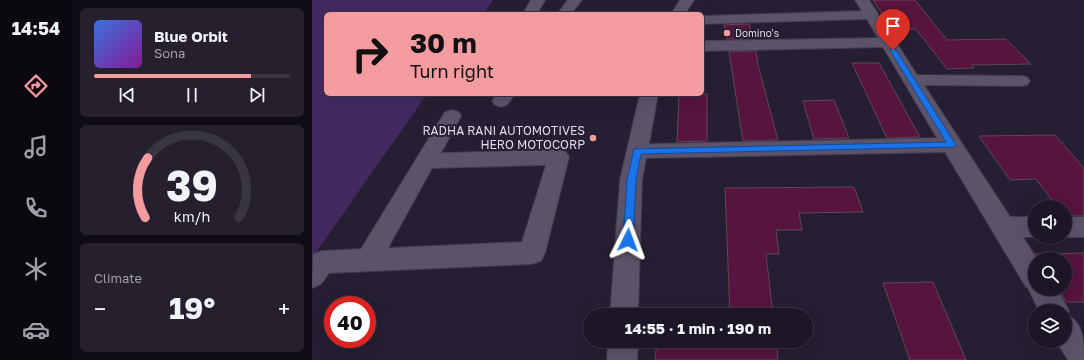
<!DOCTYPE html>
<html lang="en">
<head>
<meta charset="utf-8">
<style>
	:root { --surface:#1c1626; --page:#251f2e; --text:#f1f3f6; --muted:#a09fa7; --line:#3a3543; --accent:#f49b9f }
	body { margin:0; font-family:"Golos Text",sans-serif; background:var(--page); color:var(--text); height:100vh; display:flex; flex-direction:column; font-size:15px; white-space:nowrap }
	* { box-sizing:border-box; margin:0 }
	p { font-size:13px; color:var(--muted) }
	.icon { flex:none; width:22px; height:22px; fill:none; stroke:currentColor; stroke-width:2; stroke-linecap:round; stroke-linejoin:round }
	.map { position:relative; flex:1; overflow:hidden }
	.sheet { display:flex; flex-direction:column; gap:8px; padding:8px; background:#0f0c15; width:240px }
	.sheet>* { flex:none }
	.hud { position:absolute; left:12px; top:12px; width:380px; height:84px; border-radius:6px; box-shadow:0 4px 16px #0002,0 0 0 1px var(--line); background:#f49b9f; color:#111; overflow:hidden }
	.controls { position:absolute; left:716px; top:200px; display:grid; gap:8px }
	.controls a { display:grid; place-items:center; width:44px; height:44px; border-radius:50%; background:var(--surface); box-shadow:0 4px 16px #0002,0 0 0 1px var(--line); font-size:20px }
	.speed { position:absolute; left:12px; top:296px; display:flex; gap:8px; font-size:20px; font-weight:700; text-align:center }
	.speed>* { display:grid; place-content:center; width:52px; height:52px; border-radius:50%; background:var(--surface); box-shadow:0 4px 16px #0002,0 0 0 1px var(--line); line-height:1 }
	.speed .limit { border:6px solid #d22; background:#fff; color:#111 }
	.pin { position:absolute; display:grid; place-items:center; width:34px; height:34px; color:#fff; margin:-41px -17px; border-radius:50% 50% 50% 0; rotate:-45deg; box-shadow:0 0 4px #0007 }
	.pin .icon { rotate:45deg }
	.me { position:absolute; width:44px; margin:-22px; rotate:3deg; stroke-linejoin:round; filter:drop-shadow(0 0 3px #0008) }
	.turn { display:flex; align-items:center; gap:14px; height:84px; padding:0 20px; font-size:18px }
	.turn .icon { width:52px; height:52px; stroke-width:2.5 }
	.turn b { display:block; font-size:28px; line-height:34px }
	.big { font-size:30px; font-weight:700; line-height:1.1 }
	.sheet .card { flex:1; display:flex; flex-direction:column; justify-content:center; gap:6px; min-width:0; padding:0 14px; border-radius:6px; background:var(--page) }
	.sheet .dial { align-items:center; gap:0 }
	.dial svg { height:104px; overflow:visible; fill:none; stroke:var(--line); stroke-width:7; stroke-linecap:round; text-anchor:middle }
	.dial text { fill:var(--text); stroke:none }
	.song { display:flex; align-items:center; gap:12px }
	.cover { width:48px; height:48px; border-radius:6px; background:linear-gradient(135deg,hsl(220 70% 55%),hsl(290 70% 35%)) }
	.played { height:4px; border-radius:2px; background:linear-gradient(90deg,var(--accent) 80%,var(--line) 80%) }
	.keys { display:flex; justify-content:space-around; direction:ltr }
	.heat { display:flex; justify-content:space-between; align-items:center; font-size:22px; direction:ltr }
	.trip { position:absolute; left:271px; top:308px; width:230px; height:40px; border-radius:20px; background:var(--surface); box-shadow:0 4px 16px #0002,0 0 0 1px var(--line); font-weight:700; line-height:40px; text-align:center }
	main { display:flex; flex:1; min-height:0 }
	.tabs { display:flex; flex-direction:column; width:72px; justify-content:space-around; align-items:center; background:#0b090f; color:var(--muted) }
	.tabs .icon { width:28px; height:28px }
	.tabs .on { color:var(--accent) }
	.tabs b { font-size:18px; color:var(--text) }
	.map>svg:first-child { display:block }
</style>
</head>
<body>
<main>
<nav class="tabs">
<b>14:54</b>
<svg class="icon on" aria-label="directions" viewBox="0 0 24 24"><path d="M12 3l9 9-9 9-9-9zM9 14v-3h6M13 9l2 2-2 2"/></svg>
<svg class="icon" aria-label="music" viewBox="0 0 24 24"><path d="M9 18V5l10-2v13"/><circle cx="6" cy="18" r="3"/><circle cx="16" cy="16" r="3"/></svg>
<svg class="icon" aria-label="phone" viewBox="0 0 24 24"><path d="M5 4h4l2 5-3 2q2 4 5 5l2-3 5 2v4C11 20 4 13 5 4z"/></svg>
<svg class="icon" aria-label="climate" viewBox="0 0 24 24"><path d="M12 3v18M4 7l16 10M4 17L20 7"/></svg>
<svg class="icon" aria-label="car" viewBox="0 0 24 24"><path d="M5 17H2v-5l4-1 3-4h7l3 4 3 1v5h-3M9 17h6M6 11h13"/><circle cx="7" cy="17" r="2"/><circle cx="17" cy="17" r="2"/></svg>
</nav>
<section class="sheet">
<div class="card">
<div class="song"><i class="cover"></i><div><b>Blue Orbit</b><p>Sona</p></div></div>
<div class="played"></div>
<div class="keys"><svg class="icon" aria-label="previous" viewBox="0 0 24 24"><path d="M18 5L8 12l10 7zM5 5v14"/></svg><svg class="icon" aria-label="pause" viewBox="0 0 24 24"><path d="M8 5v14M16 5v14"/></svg><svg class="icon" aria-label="next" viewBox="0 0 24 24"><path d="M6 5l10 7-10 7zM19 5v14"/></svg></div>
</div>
<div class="card dial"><svg viewBox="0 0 100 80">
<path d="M14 69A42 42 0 1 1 86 69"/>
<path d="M14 69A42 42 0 0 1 16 23" stroke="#f49b9f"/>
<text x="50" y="56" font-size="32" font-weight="700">39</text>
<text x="50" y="72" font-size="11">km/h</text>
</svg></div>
<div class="card"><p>Climate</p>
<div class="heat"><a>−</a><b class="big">19°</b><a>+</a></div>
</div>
</section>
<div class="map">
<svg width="772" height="360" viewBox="0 0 772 360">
	<rect width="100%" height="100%" fill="#261e32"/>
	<polygon fill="#422a61" points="0,0 181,0 172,14 14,14 14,94 115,94 0,258"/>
	<g fill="#56143e" stroke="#604855">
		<polygon points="561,0 603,0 635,40 694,39 719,64 660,65 662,68 635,69 604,29 580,29"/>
		<polygon points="437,24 441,39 415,39 412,25"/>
		<polygon points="444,51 446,65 466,140 431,141 417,52"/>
		<polygon points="540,63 567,63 608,137 575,138"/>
		<polygon points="367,94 395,94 395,141 365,142"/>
		<polygon points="522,100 537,138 502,139 491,101"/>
		<polygon points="743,135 772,168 772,216 753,216 753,207 745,207 724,179 698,180 667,136"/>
		<polygon points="542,187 551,212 487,213 490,230 464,230 467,254 454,254 461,315 418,315 413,188"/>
		<polygon points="772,253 772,302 754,302 747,289 753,289 753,259 726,259 723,254"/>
		<polygon points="621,282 654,360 598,360 571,283"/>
		<polygon points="345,341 464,341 466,360 343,360"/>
	</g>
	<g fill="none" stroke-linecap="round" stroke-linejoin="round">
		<defs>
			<g id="minor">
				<polygon points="219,0 233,0 225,14 211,14"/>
				<polygon points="256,0 270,0 259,14 245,14"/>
				<polygon points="368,0 382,0 373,14 359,14"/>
				<path d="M 543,0 L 557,0 L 605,75 L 709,76 L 715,77 L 718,81 L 715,85 L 709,86 L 612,85 L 698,217 L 723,217 L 723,237 L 711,237 L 725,259 L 723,259 L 723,289 L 745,289 L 757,311 L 755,315 C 772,323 772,342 772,360 L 756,360 L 744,341 L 753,341 L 753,311 L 727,311 L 716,288 L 714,287 L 633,152 L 334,158 L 330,180 L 326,315 L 298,315 L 308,180 L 328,94 L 346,94 L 337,144 L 625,138 L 571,47 L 390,51 L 390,41 L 566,38 L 555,19 L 390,24 L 390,16 L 550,11 Z"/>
				<polygon points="185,94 203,94 195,105 189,107 183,105 180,101"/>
				<path d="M 140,110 L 147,112 L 149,116 L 129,153 L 247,150 L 254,152 L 257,157 L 233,253 L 229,261 L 220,264 L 17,273 L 9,284 L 0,288 L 1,254 L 10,251 L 49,249 L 133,112 ZM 234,165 L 210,242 L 76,248 L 120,168 Z"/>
				<rect x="753" y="217" width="19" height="20"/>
				<polygon points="296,341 326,341 325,360 295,360"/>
			</g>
		</defs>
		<use href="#minor" stroke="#413a4a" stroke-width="2"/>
		<use href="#minor" fill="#5b536a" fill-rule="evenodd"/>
	</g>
	<polygon fill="#1a73e8" stroke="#114b97" points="578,48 584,50 644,145 642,147 329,154 324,180 321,240 320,243 316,244 312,243 311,240 315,180 322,149 634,142 578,50"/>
	<g fill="#f49b9f" stroke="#261e32" stroke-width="1.5">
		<circle cx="415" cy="33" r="4"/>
		<circle cx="281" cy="138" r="4"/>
	</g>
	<g text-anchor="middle" stroke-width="4" stroke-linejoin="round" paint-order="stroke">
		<g font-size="10" fill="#dedae7" stroke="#261e32" text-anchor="start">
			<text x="423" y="37">Domino's</text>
		</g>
		<g font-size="12" fill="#dedae7" stroke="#261e32" text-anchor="end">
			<text x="273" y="135">RADHA RANI AUTOMOTIVES<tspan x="273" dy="14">HERO MOTOCORP</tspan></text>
		</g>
	</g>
</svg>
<div class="controls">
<a><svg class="icon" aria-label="sound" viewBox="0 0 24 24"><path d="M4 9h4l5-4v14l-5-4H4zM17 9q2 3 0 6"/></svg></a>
<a><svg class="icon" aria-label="search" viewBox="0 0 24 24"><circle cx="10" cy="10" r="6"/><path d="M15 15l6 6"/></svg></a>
<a><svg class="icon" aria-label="layers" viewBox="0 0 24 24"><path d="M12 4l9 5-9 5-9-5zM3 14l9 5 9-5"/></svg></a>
</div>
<div class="speed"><div class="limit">40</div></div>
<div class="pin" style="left:581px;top:50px;background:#d93025"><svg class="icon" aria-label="arrive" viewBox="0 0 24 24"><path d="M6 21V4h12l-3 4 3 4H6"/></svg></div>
<svg class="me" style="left:316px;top:240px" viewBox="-20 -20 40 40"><path d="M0-17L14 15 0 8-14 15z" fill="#1a73e8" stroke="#fff" stroke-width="4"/></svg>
<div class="trip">14:55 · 1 min · 190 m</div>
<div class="hud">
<div class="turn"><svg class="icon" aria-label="right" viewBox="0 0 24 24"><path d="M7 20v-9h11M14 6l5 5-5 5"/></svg><div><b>30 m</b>Turn right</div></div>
</div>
</div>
</main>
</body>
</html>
